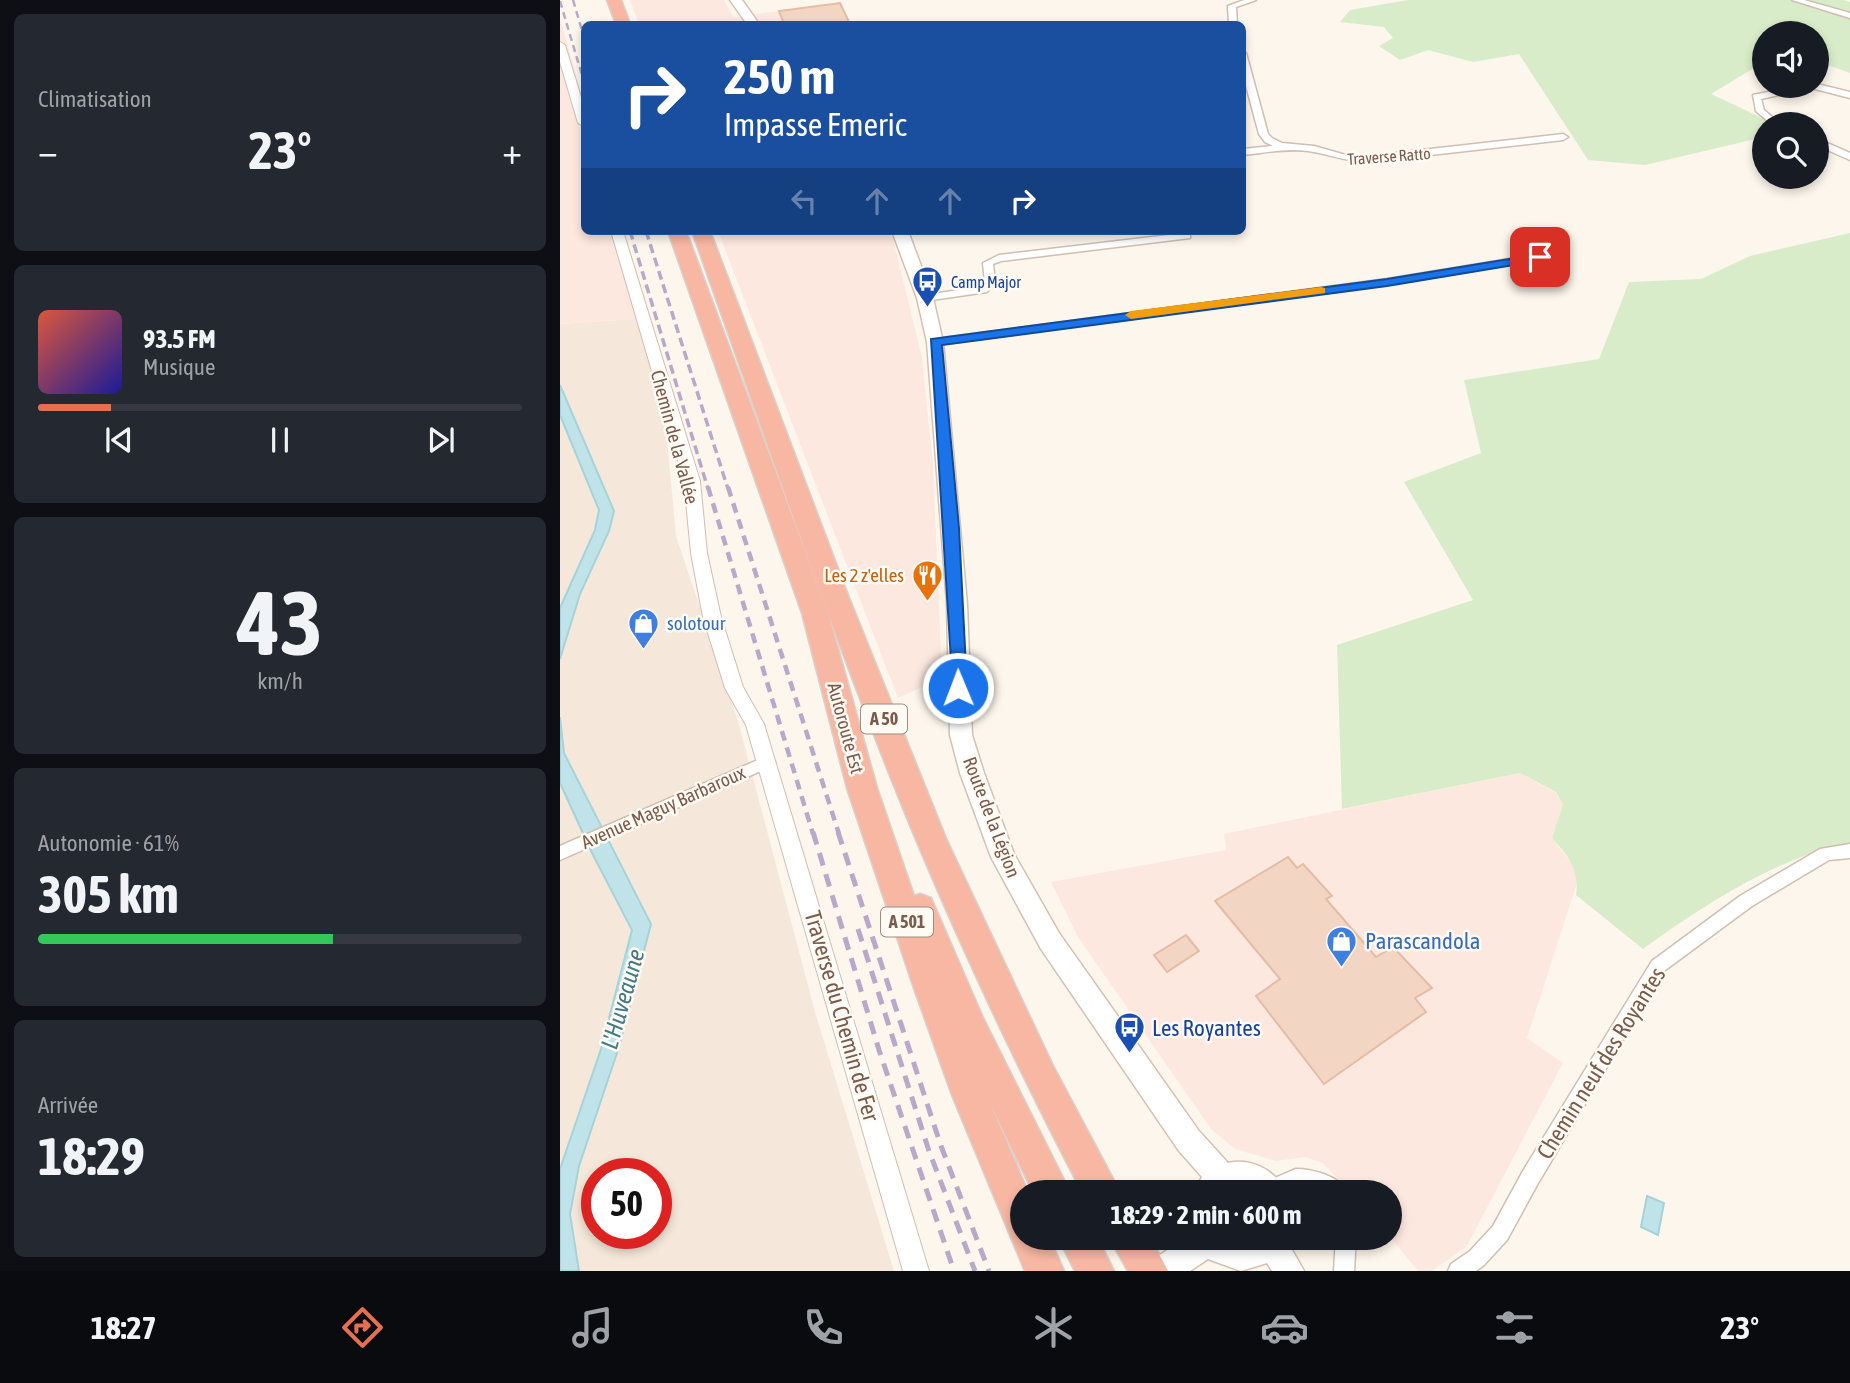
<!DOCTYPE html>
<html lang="fr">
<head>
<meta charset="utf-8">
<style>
	:root { --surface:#171b24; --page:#242831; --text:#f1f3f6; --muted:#9ea1a6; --line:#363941; --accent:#e76f51 }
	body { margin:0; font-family:"Asap Condensed",sans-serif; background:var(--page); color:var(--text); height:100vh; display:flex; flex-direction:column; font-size:26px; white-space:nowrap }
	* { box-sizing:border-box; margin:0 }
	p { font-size:23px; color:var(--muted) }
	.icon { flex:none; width:38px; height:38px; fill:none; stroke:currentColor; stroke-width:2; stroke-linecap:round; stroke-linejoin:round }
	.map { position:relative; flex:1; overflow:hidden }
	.sheet { display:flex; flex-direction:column; gap:14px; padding:14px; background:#0d0f14; width:560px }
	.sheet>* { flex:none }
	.guide { position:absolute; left:21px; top:21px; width:665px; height:214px; border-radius:10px; box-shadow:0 4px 10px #0003; background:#1a4fa0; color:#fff; overflow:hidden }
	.tools { position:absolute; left:1192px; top:21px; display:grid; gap:14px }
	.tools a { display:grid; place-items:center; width:77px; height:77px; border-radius:50%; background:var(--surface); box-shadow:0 4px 10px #0003; font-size:35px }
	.speed { position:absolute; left:21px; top:1158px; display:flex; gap:14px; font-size:35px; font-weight:700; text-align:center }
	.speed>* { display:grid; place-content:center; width:91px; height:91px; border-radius:50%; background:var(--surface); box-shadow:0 4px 10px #0003; line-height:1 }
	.speed .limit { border:10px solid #d22; background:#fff; color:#111 }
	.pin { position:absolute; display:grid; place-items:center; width:60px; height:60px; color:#fff; margin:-30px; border-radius:14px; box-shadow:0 4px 10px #0006 }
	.me { position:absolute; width:77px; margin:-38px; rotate:359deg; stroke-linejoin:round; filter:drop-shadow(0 0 5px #0008) }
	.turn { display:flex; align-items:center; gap:24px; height:147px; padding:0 28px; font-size:32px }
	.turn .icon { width:91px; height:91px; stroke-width:2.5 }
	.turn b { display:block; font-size:49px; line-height:60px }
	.lanes { display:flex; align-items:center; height:66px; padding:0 28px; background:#0003; justify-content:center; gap:35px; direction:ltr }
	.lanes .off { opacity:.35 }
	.big { font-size:52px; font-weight:700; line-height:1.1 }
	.sheet .widget { flex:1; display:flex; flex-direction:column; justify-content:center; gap:10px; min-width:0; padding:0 24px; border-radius:10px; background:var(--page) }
	.sheet .dial { align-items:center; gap:0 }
	.dial b { font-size:91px; line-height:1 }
	.song { display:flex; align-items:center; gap:21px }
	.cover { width:84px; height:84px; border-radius:10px; background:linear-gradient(135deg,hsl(10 70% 55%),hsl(240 70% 35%)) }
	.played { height:7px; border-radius:4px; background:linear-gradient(90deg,var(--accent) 15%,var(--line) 15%) }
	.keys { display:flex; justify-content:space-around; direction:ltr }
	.heat { display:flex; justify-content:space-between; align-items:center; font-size:38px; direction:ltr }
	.charge { height:10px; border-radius:5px; background:linear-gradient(90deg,#34c759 61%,var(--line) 0) }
	.trip { position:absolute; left:450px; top:1180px; width:392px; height:70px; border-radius:35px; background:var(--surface); box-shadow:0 4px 10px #0003; font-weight:700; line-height:70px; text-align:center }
	.menu { display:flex; height:112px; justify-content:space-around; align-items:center; background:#090b0e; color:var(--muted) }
	.menu .icon { width:49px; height:49px }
	.menu .on { color:var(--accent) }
	.menu b { font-size:32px; color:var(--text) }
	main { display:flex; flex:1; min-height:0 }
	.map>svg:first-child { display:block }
</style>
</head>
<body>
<main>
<section class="sheet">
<div class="widget"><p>Climatisation</p>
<div class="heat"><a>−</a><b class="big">23°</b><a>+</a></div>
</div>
<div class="widget">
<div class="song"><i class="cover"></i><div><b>93.5 FM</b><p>Musique</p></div></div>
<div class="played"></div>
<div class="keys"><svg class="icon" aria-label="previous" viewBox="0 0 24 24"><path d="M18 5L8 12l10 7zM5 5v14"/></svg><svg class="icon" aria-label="pause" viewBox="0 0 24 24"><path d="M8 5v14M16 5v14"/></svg><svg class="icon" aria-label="next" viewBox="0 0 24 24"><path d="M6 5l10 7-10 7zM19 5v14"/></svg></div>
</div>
<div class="widget dial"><b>43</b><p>km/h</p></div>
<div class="widget"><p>Autonomie · 61%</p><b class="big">305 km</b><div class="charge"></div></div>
<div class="widget"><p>Arrivée</p><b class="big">18:29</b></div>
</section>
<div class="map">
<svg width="1290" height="1271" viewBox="0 0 1290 1271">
	<rect width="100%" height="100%" fill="#fdf6ec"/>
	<path fill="#f5e8da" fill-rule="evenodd" d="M 88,318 L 106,428 L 116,536 L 178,721 L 255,1012 L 334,1271 L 0,1271 L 0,324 ZM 37,1174 L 96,1174 L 96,1234 L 37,1234 Z"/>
	<g fill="#fde8e0">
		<polygon points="70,0 164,0 173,17 280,3 290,24 79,24"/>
		<polygon points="0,19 24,102 24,231 62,231 88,318 0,324"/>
		<polygon points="158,231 329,231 333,239 362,358 373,465 382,678 338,698"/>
		<polygon points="960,773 996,793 1003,804 992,838 1014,867 1018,880 967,1038 1003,1063 907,1246 872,1271 858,1271 830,1237 830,1192 790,1192 763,1163 745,1157 716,1161 675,1149 651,1129 518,937 491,882 666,850 664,834"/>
	</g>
	<g fill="#d8ecc9">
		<polygon points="848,0 1283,0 1290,2 1290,73 1257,61 1256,33 1204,33 1204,62 1151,94 1215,124 1204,124 1204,137 1085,165 1028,160 959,54 913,62 868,50 840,60 819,46 833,38 824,27 780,22 790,10"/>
		<path d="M 1290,233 L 1290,843 C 1219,856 1141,907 1083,949 L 1016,895 C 1020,870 1008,856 992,838 L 1003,804 L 996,792 L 960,773 L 782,809 L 777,645 L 913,600 L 844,482 L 921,453 L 904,380 L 1039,359 L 1069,282 L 1141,279 L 1190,256 Z"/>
	</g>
	<g fill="#bfe3e8" stroke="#a5d3da" stroke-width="2">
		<polygon points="0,385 54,511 49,531 20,594 0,659 0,608 35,530 39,510 0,415"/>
		<polygon points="0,717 4,753 91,924 59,1047 19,1166 10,1214 19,1271 0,1271 0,1169 41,1049 72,930 32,853 0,783"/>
		<polygon points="1087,1196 1104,1203 1098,1235 1081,1227"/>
	</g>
	<g fill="#f3d5c3" stroke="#e6bba3" stroke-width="2">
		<polygon points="280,3 290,24 224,24 219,11"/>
		<polygon points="728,857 737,868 743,864 772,896 766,899 816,957 833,947 872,988 855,998 866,1012 764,1084 696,996 720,979 655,901"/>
		<polygon points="626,935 639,951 607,972 594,955"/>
	</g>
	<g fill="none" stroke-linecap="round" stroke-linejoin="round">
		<defs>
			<g id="minor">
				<polygon points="684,0 696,0 676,7 677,24 669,24 668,6"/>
				<polygon points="1232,0 1244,0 1290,13 1290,18"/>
				<path d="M 682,51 L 686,53 L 708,134 L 712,138 L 722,143 L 754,146 L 786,155 L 808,156 L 1003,134 L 1008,137 L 1003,140 L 808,162 C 787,162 769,154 748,151 C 727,148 704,153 682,155 L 682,149 L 713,146 L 705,142 L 699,134 L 682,71 Z"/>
				<polygon points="1257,84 1290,92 1290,98 1251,88 1201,99 1204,110 1220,124 1211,124 1196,111 1193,95 1237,86"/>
				<polygon points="1256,138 1290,153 1290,160 1256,145"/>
				<polygon points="626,233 630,234 630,238 441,261 433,264 435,283 427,292 365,301 360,298 365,295 420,287 425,282 423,263 439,255"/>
				<polygon points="980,254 985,257 984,259 827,285 375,345 369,342 375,339 827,279"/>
				<polygon points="207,756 212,758 215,762 212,766 0,860 0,846"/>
				<polygon points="1290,844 1290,858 1269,860 1192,906 1104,971 977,1185 947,1240 924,1265 916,1271 888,1271 891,1264 910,1251 933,1226 963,1171 1092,961 1180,896 1260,849"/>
				<path d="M 736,1169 C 752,1169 780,1176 787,1192 L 757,1192 L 744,1188 L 726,1192 L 701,1192 L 703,1183 Z"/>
				<polygon points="776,1237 796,1237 794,1271 774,1271"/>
			</g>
			<g id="tertiary">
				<polygon points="0,42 5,45 24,107 24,126 18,123 0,62"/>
				<polygon points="51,231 63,231 140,481 147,553 161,617 183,687 204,724 369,1271 343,1271 186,725 165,688 143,617 131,553 124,481"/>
			</g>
			<g id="secondary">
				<polygon points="170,0 182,0 199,24 187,24"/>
				<path d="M 332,231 L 348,231 L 373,298 L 383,342 L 407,604 L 412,735 L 424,773 L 454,854 L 499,933 L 639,1131 L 668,1163 C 691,1158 716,1170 725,1192 L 634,1192 L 642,1177 L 619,1151 L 481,949 L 431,857 L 400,773 L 390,735 L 387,604 L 367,342 L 357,298 Z"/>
				<polygon points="628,1237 669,1237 681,1241 694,1237 729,1237 727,1241 744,1271 712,1271 707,1263 681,1271 648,1259 630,1271 588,1271 592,1260"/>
			</g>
			<g id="motorway">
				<polygon points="47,0 61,0 70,24 56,24"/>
				<polygon points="108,231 126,231 268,613 317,788 354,896 360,894 371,898 423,1018 510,1192 473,1192 430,1103 468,1192 462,1192 462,1237 489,1237 504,1271 465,1271 392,1095 354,988 287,788 242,613"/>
				<path d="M 132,231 L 150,231 L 289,598 L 387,841 L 493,1066 L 560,1192 L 522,1192 C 462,1077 407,961 357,842 C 274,642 205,435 132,231 Z"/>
				<polygon points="498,1237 537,1237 554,1271 515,1271"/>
				<polygon points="549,1237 590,1237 608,1271 568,1271"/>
			</g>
		</defs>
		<use href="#minor" stroke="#d1beb0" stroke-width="3"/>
		<use href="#tertiary" stroke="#d1beb0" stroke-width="2"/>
		<use href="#secondary" stroke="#d6c0b0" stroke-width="3"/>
		<use href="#motorway" stroke="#dad1cd" stroke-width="3"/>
		<use href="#minor" fill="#fff" fill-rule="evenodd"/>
		<use href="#tertiary" fill="#fff" fill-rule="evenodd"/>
		<use href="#secondary" fill="#fff" fill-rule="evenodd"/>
		<use href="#motorway" fill="#f7b7a3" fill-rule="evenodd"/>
		<g stroke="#b9a8c9" stroke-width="2.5" stroke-dasharray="7 4.5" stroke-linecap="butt">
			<polyline points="13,0 24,37"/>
			<polyline points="0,1 24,82"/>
		</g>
		<g stroke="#b9a8c9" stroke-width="3.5" stroke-dasharray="9 5" stroke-linecap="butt">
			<polyline points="70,231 148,489"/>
			<polyline points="86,231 168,489"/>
		</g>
		<g stroke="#b9a8c9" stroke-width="4.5" stroke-dasharray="10 7" stroke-linecap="butt">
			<polyline points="148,487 253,834"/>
			<polyline points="168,487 279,834"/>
		</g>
		<g stroke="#b9a8c9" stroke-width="5" stroke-dasharray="13 9" stroke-linecap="butt">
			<polyline points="253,832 319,1050 394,1271"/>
			<polyline points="278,832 381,1146 429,1271"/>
			<polyline points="298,929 369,1151 415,1271"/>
		</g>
	</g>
	<polygon fill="#1a73e8" stroke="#114b97" stroke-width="2" points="980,254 986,257 984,260 827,286 382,345 399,528 407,688 398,694 393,692 371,339 827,279"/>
	<polygon fill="#f59e0b" points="761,287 765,288 765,293 571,319 565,315 571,311"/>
	<defs>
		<symbol id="bus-pin" viewBox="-11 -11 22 30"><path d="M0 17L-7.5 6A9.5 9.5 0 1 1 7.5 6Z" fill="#1a4fb4" stroke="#fffaf3"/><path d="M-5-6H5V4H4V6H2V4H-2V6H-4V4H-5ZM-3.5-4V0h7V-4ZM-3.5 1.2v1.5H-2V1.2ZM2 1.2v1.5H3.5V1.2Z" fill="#fff"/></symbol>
		<symbol id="restaurant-pin" viewBox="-11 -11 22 30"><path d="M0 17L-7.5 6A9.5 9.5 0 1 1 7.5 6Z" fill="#e8710a" stroke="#fffaf3"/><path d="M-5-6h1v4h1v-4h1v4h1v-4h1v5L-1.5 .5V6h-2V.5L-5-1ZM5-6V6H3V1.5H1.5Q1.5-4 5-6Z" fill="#fff"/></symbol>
		<symbol id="shop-pin" viewBox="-11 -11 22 30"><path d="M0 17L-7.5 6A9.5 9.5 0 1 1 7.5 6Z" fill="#3f7fe0" stroke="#fffaf3"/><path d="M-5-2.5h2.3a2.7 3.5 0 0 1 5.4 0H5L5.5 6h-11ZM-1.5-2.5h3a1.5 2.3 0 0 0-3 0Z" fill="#fff"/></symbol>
	</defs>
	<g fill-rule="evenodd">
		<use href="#bus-pin" x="350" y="264" width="35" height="47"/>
		<use href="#restaurant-pin" x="350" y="558" width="35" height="47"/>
		<use href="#shop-pin" x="66" y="606" width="35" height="47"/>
		<use href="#shop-pin" x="764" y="924" width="35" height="47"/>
		<use href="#bus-pin" x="552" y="1010" width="35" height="47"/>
	</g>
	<g text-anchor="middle" stroke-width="5" stroke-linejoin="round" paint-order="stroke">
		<g font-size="16" fill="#7a5c4d" stroke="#fffaf3">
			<text transform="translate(829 156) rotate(-4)" y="6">Traverse Ratto</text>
		</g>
		<g font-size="16" fill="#164399" stroke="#fffaf3" text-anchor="start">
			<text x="391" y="288">Camp Major</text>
		</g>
		<g fill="#fffaf3" stroke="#a28b7f" stroke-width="2">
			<rect x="301" y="704.5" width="46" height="29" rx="5"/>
			<rect x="321" y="907.5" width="52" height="29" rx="5"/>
		</g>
		<g font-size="18" font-weight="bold" fill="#7a5c4d">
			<text x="324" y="725">A 50</text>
			<text x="347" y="928">A 501</text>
		</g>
		<g font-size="19" fill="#7a5c4d" stroke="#fffaf3">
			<text transform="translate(115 437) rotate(75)" y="7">Chemin de la Vallée</text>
			<text transform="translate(286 728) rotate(75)" y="7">Autoroute Est</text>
			<text transform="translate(103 807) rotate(-24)" y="7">Avenue Maguy Barbaroux</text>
			<text transform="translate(432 817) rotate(69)" y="7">Route de la Légion</text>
		</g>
		<g font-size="19" fill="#c56008" stroke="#fffaf3" text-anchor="end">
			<text x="344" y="582">Les 2 z'elles</text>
		</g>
		<g font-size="19" fill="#366cbe" stroke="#fffaf3" text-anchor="start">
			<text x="107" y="630">solotour</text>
		</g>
		<g font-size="23" fill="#366cbe" stroke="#fffaf3" text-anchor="start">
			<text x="805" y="949">Parascandola</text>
		</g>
		<g font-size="23" fill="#7a5c4d" stroke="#fffaf3">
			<text transform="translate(282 1016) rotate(74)" y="8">Traverse du Chemin de Fer</text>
			<text transform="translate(1041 1063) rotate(-58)" y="8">Chemin neuf des Royantes</text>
		</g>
		<g font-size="23" fill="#164399" stroke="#fffaf3" text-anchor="start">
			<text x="592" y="1036">Les Royantes</text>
		</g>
		<g font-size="24" font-style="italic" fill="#437c86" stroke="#fffaf3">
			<text transform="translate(63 999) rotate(-74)" y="8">L'Huveaune</text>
		</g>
	</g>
</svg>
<div class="tools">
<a><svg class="icon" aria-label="sound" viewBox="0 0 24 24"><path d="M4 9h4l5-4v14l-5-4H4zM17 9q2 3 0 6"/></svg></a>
<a><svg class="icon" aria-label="search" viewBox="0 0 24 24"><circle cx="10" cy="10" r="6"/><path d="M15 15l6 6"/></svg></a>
</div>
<div class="speed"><div class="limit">50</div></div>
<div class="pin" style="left:980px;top:257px;background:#d93025"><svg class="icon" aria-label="arrive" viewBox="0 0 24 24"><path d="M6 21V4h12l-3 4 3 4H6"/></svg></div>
<svg class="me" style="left:398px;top:688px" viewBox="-20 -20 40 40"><circle r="17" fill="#1a73e8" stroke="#fff" stroke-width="3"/><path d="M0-11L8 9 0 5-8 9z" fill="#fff"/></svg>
<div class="trip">18:29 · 2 min · 600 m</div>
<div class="guide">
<div class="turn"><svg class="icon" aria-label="right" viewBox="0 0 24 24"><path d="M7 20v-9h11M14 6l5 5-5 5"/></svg><div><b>250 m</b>Impasse Emeric</div></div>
<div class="lanes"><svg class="icon off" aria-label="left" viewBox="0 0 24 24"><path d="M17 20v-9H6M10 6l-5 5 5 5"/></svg><svg class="icon off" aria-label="ahead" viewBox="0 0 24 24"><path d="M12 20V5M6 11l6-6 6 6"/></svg><svg class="icon off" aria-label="ahead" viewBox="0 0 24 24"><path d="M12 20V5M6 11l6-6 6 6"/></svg><svg class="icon" aria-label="right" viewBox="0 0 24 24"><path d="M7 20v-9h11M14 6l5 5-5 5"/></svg></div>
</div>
</div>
</main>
<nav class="menu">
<b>18:27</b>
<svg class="icon on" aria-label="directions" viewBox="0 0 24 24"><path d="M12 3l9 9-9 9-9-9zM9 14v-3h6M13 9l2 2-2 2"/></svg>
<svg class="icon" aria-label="music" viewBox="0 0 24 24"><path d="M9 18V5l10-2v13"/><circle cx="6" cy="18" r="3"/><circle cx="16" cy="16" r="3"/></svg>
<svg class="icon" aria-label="phone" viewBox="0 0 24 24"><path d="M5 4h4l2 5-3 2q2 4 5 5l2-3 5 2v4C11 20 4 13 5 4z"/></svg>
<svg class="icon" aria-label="climate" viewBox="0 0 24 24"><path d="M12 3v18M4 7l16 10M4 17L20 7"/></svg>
<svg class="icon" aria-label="car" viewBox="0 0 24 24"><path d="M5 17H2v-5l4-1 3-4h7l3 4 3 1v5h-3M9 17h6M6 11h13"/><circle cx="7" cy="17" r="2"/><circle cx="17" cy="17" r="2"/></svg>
<svg class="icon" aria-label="filters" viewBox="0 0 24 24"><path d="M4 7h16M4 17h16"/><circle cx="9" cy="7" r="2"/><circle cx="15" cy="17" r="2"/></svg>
<b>23°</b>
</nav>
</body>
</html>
